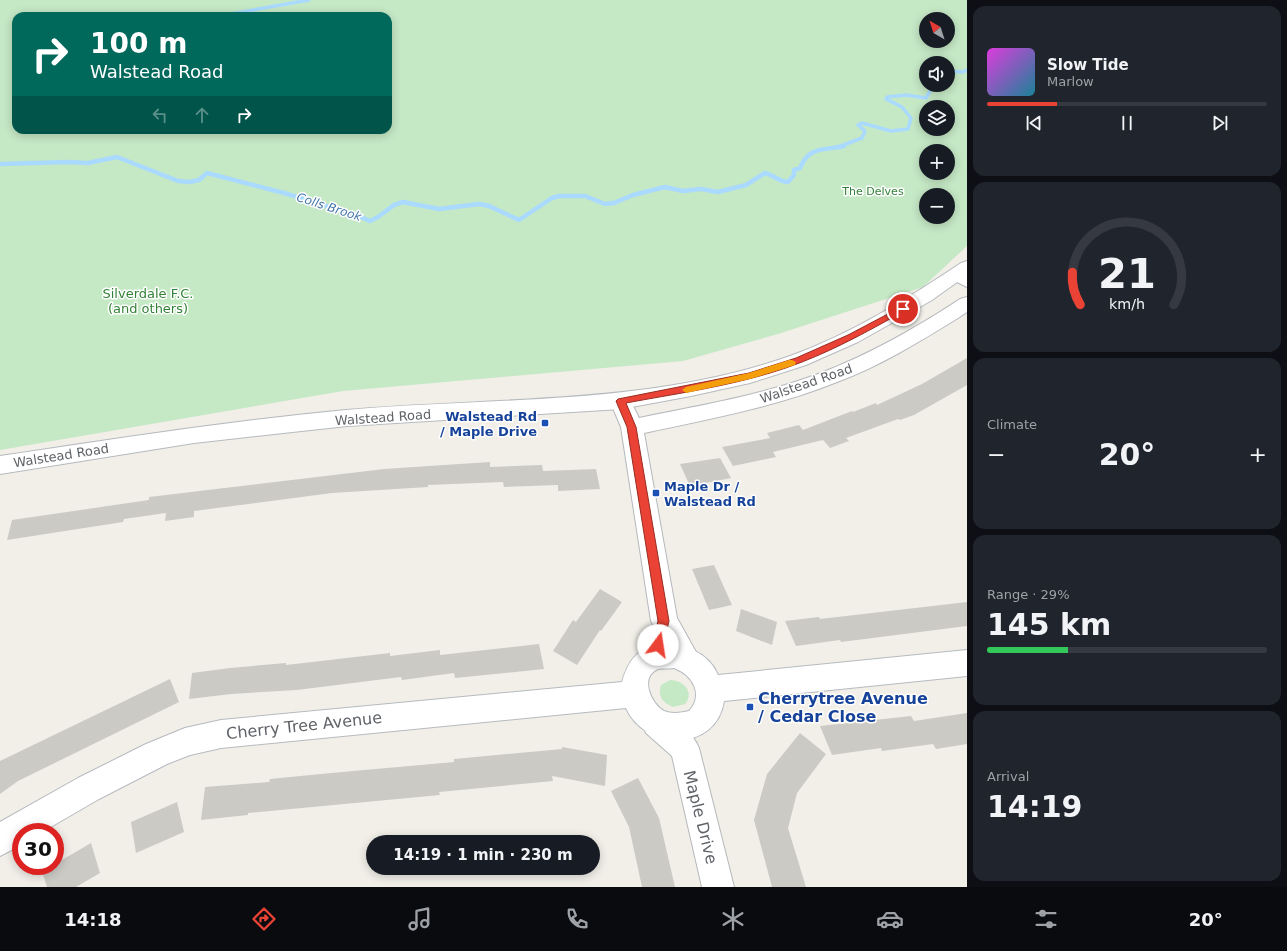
<!DOCTYPE html>
<html lang="en">
<head>
<meta charset="utf-8">
<style>
	:root { --surface:#171b24; --page:#20242c; --text:#f1f3f6; --muted:#9ea1a6; --line:#363941; --accent:#ea4335 }
	body { margin:0; font-family:"DejaVu Sans",sans-serif; background:var(--page); color:var(--text); height:100vh; display:flex; flex-direction:column; font-size:15px; white-space:nowrap }
	* { box-sizing:border-box; margin:0 }
	p { font-size:13px; color:var(--muted) }
	.icon { flex:none; width:22px; height:22px; fill:none; stroke:currentColor; stroke-width:2; stroke-linecap:round; stroke-linejoin:round }
	.map { position:relative; flex:1; overflow:hidden }
	.side { display:flex; flex-direction:column; gap:6px; padding:6px; background:#0d0f14; width:320px }
	.side>* { flex:none }
	.guide { position:absolute; left:12px; top:12px; width:380px; height:122px; border-radius:12px; box-shadow:0 2px 10px #0003; background:#00695c; color:#fff; overflow:hidden }
	.needle { width:26px; rotate:321deg }
	.fabs { position:absolute; left:919px; top:12px; display:grid; gap:8px }
	.fabs a { display:grid; place-items:center; width:36px; height:36px; border-radius:50%; background:var(--surface); box-shadow:0 2px 10px #0003; font-size:20px }
	.speed { position:absolute; left:12px; top:823px; display:flex; gap:8px; font-size:20px; font-weight:700; text-align:center }
	.speed>* { display:grid; place-content:center; width:52px; height:52px; border-radius:50%; background:var(--surface); box-shadow:0 2px 10px #0003; line-height:1 }
	.speed .limit { border:6px solid #d22; background:#fff; color:#111 }
	.pin { position:absolute; display:grid; place-items:center; width:34px; height:34px; color:#fff; margin:-17px; border:2px solid #fff; border-radius:50%; box-shadow:0 1px 4px #0007 }
	.me { position:absolute; width:44px; margin:-22px; rotate:14deg; stroke-linejoin:round; filter:drop-shadow(0 0 3px #0008) }
	.turn { display:flex; align-items:center; gap:14px; height:84px; padding:0 12px; font-size:18px }
	.turn .icon { width:52px; height:52px; stroke-width:2.5 }
	.turn b { display:block; font-size:28px; line-height:34px }
	.lanes { display:flex; align-items:center; height:38px; padding:0 12px; background:#0003; justify-content:center; gap:20px; direction:ltr }
	.lanes .off { opacity:.35 }
	.big { font-size:30px; font-weight:600; line-height:1.1 }
	.side .card { flex:1; display:flex; flex-direction:column; justify-content:center; gap:6px; min-width:0; padding:0 14px; border-radius:12px; background:var(--page) }
	.side .dial { align-items:center; gap:0 }
	.dial svg { height:104px; overflow:visible; fill:none; stroke:var(--line); stroke-width:7; stroke-linecap:round; text-anchor:middle }
	.dial text { fill:var(--text); stroke:none }
	.song { display:flex; align-items:center; gap:12px }
	.cover { width:48px; height:48px; border-radius:6px; background:linear-gradient(135deg,hsl(300 70% 55%),hsl(190 70% 35%)) }
	.played { height:4px; border-radius:2px; background:linear-gradient(90deg,var(--accent) 25%,var(--line) 25%) }
	.keys { display:flex; justify-content:space-around; direction:ltr }
	.heat { display:flex; justify-content:space-between; align-items:center; font-size:22px; direction:ltr }
	.charge { height:6px; border-radius:3px; background:linear-gradient(90deg,#34c759 29%,var(--line) 0) }
	.trip { position:absolute; left:366px; top:835px; width:234px; height:40px; border-radius:20px; background:var(--surface); box-shadow:0 2px 10px #0003; font-weight:600; line-height:40px; text-align:center }
	.tabs { display:flex; height:64px; justify-content:space-around; align-items:center; background:#090b0e; color:var(--muted) }
	.tabs .icon { width:28px; height:28px }
	.tabs .active { color:var(--accent) }
	.tabs b { font-size:18px; color:var(--text) }
	main { display:flex; flex:1; min-height:0 }
	.map>svg:first-child { display:block }
</style>
</head>
<body>
<main>
<div class="map">
<svg width="967" height="887" viewBox="0 0 967 887">
	<rect width="100%" height="100%" fill="#f1efe8"/>
	<g fill="#c5e8c5" fill-rule="evenodd">
		<path d="M 0,0 L 967,0 L 967,246 L 923,287 L 778,334 L 683,361 L 343,391 L 0,450 ZM 16,16 L 388,16 L 388,130 L 16,130 ZM 926,19 L 948,19 L 948,41 L 926,41 ZM 926,63 L 948,63 L 948,85 L 926,85 ZM 926,107 L 948,107 L 948,129 L 926,129 ZM 926,151 L 948,151 L 948,173 L 926,173 ZM 926,195 L 948,195 L 948,217 L 926,217 Z"/>
		<path d="M 670,680 C 683,680 695,692 685,704 L 673,707 C 663,703 657,696 661,685 Z"/>
	</g>
	<g fill="none" stroke-linecap="round" stroke-linejoin="round">
		<g stroke="#aadaff" stroke-width="3.5">
			<polyline points="219,16 309,0"/>
			<polyline points="948,71 963,72 967,70"/>
			<polyline points="838,147 862,138 865,131 858,125 862,123 891,131 908,129 911,118 902,107 886,99 887,97 906,95 926,98 932,88 930,85"/>
		</g>
		<path stroke="#aadaff" stroke-width="4.5" d="M 0,164 L 67,162 L 88,163 L 117,157 L 178,181 L 189,182 L 199,180 L 207,173 L 284,193 L 356,215 L 370,221 L 378,217 L 394,205 L 403,202 L 439,209 L 479,204 L 489,206 L 519,220 L 552,198 L 559,196 L 585,196 L 605,204 L 614,203 L 633,195 L 665,187 L 683,191 L 701,189 L 718,192 L 746,185 L 765,173 C 774,175 779,182 788,182 L 794,175 L 794,170 L 800,168 C 810,145 824,151 844,146"/>
	</g>
	<g fill="#cccac5">
		<polygon points="967,358 967,385 914,415 900,420 898,419 846,438 849,441 830,448 823,440 773,452 776,457 733,466 722,447 770,438 767,433 799,425 803,430 852,411 853,412 876,403 877,405 922,384"/>
		<polygon points="720,458 731,478 690,486 680,464"/>
		<polygon points="490,462 490,467 542,465 543,471 596,469 600,489 558,491 558,485 504,487 503,482 428,485 428,487 332,493 194,511 194,517 165,521 166,513 124,519 123,522 7,540 12,520 149,500 149,497 384,469"/>
		<polygon points="714,565 732,605 709,610 692,569"/>
		<polygon points="600,589 622,602 601,631 600,630 577,665 553,651 573,620 576,622"/>
		<polygon points="967,602 967,626 841,642 840,640 796,646 785,621 819,617 820,619"/>
		<polygon points="741,609 777,622 772,645 736,631"/>
		<polygon points="539,644 544,669 455,678 454,673 402,680 401,677 297,690 231,694 189,699 192,673 230,668 286,663 286,665 390,653 390,656 440,650 440,655"/>
		<polygon points="170,679 179,702 18,781 0,794 0,761"/>
		<polygon points="967,713 967,744 936,749 933,744 882,751 881,748 832,755 820,726 911,716 914,721"/>
		<polygon points="800,733 826,754 797,793 788,828 806,887 772,887 754,820 767,774"/>
		<polygon points="562,747 607,755 605,786 552,776 553,781 439,792 440,795 248,813 248,815 201,820 205,787 269,782 270,779 331,773 454,762 454,759 562,749"/>
		<polygon points="638,778 659,818 675,887 642,887 629,827 611,791"/>
		<polygon points="177,802 184,832 136,853 131,822"/>
		<polygon points="91,843 100,873 76,887 47,887 42,871 51,866 55,866 55,864"/>
	</g>
	<g fill="none" stroke-linecap="round" stroke-linejoin="round">
		<defs>
			<g id="street">
				<polygon points="957,269 967,273 967,287 951,279 948,275 951,271"/>
				<path d="M 967,297 L 967,312 L 958,318 C 919,342 880,366 837,382 C 775,407 709,419 644,433 L 677,618 L 701,661 L 698,670 L 688,673 L 678,670 L 651,621 L 621,427 L 610,401 L 614,396 L 621,393 L 628,396 L 639,418 C 692,407 746,398 798,381 C 856,362 910,332 960,299 Z"/>
				<path d="M 656,709 C 673,716 692,731 699,748 L 734,887 L 702,887 L 672,756 L 646,733 L 642,723 L 646,713 Z"/>
			</g>
			<g id="secondary">
				<path d="M 967,261 L 967,275 L 932,300 L 899,319 L 858,342 L 806,365 L 750,383 L 691,396 L 621,409 L 347,426 L 194,443 L 0,474 L 0,456 C 115,439 230,421 346,410 C 494,397 648,406 790,356 C 851,334 907,299 961,263 Z"/>
				<path d="M 658,644 C 682,643 708,651 718,675 L 967,650 L 967,676 L 724,701 C 716,753 645,751 626,708 L 221,748 L 190,755 L 167,764 L 99,799 L 42,832 L 21,832 L 21,845 L 0,856 L 0,822 L 78,778 L 146,744 L 185,728 L 221,720 L 622,682 C 628,662 636,649 658,644 ZM 674,668 C 693,675 704,695 689,711 C 681,713 671,714 664,711 C 651,704 639,677 658,669 C 662,668 669,669 674,668 Z"/>
			</g>
		</defs>
		<use href="#street" stroke="#b5b8bc" stroke-width="2"/>
		<use href="#secondary" stroke="#b6babf" stroke-width="2"/>
		<use href="#street" fill="#fff" fill-rule="evenodd"/>
		<use href="#secondary" fill="#fff" fill-rule="evenodd"/>
	</g>
	<path fill="#ea4335" stroke="#982c22" d="M 903,306 L 907,309 L 906,310 C 872,329 838,348 802,362 C 746,384 685,392 626,403 L 636,427 L 669,621 L 662,649 L 658,650 L 654,649 L 652,645 L 658,621 L 627,427 L 616,401 L 618,399 L 749,373 L 796,358 L 848,335 Z"/>
	<polygon fill="#f59e0b" points="789,360 792,360 796,362 795,365 750,379 686,393 682,390 686,387 749,373"/>
	<g fill="#1a4fb4" stroke="#fff" stroke-width="1.5">
		<rect x="541" y="419" width="8" height="8" rx="2"/>
		<rect x="652" y="489" width="8" height="8" rx="2"/>
		<rect x="746" y="703" width="8" height="8" rx="2"/>
	</g>
	<g text-anchor="middle" stroke-width="3" stroke-linejoin="round" paint-order="stroke">
		<g font-size="11" fill="#348238" stroke="#fff">
			<text x="873" y="195">The Delves</text>
		</g>
		<g font-size="12" font-style="italic" fill="#4174aa" stroke="#fff">
			<text transform="translate(329 207) rotate(18)" y="4">Colls Brook</text>
		</g>
		<g font-size="13" fill="#348238" stroke="#fff">
			<text x="148" y="298">Silverdale F.C.<tspan x="148" dy="15">(and others)</tspan></text>
		</g>
		<g font-size="13" fill="#5f6368" stroke="#fff">
			<text transform="translate(806 383) rotate(-19)" y="5">Walstead Road</text>
			<text transform="translate(383 417) rotate(-4)" y="5">Walstead Road</text>
			<text transform="translate(61 455) rotate(-9)" y="5">Walstead Road</text>
		</g>
		<g font-size="13" font-weight="bold" fill="#164399" stroke="#fff" text-anchor="end">
			<text x="537" y="421">Walstead Rd<tspan x="537" dy="15">/ Maple Drive</tspan></text>
			<text x="664" y="491" text-anchor="start">Maple Dr /<tspan x="664" dy="15">Walstead Rd</tspan></text>
		</g>
		<g font-size="16" font-weight="bold" fill="#164399" stroke="#fff" text-anchor="start">
			<text x="758" y="704">Cherrytree Avenue<tspan x="758" dy="18">/ Cedar Close</tspan></text>
		</g>
		<g font-size="16" fill="#5f6368" stroke="#fff">
			<text transform="translate(304 725) rotate(-6)" y="6">Cherry Tree Avenue</text>
			<text transform="translate(701 817) rotate(76)" y="6">Maple Drive</text>
		</g>
	</g>
</svg>
<div class="fabs">
<a><svg class="needle" viewBox="-14 -14 28 28"><path d="M0-13l5 13h-10z" fill="#e53935"/><path d="M0 13l5-13h-10z" fill="#9ea1a6"/></svg></a>
<a><svg class="icon" aria-label="sound" viewBox="0 0 24 24"><path d="M4 9h4l5-4v14l-5-4H4zM17 9q2 3 0 6"/></svg></a>
<a><svg class="icon" aria-label="layers" viewBox="0 0 24 24"><path d="M12 4l9 5-9 5-9-5zM3 14l9 5 9-5"/></svg></a>
<a>+</a>
<a>−</a>
</div>
<div class="speed"><div class="limit">30</div></div>
<div class="pin" style="left:903px;top:309px;background:#d93025"><svg class="icon" aria-label="arrive" viewBox="0 0 24 24"><path d="M6 21V4h12l-3 4 3 4H6"/></svg></div>
<svg class="me" style="left:658px;top:645px" viewBox="-20 -20 40 40"><circle r="19" fill="#fff"/><path d="M0-13L10 11 0 6-10 11z" fill="#ea4335"/></svg>
<div class="trip">14:19 · 1 min · 230 m</div>
<div class="guide">
<div class="turn"><svg class="icon" aria-label="right" viewBox="0 0 24 24"><path d="M7 20v-9h11M14 6l5 5-5 5"/></svg><div><b>100 m</b>Walstead Road</div></div>
<div class="lanes"><svg class="icon off" aria-label="left" viewBox="0 0 24 24"><path d="M17 20v-9H6M10 6l-5 5 5 5"/></svg><svg class="icon off" aria-label="ahead" viewBox="0 0 24 24"><path d="M12 20V5M6 11l6-6 6 6"/></svg><svg class="icon" aria-label="right" viewBox="0 0 24 24"><path d="M7 20v-9h11M14 6l5 5-5 5"/></svg></div>
</div>
</div>
<section class="side">
<div class="card">
<div class="song"><i class="cover"></i><div><b>Slow Tide</b><p>Marlow</p></div></div>
<div class="played"></div>
<div class="keys"><svg class="icon" aria-label="previous" viewBox="0 0 24 24"><path d="M18 5L8 12l10 7zM5 5v14"/></svg><svg class="icon" aria-label="pause" viewBox="0 0 24 24"><path d="M8 5v14M16 5v14"/></svg><svg class="icon" aria-label="next" viewBox="0 0 24 24"><path d="M6 5l10 7-10 7zM19 5v14"/></svg></div>
</div>
<div class="card dial"><svg viewBox="0 0 100 80">
<path d="M14 69A42 42 0 1 1 86 69"/>
<path d="M14 69A42 42 0 0 1 8 44" stroke="#ea4335"/>
<text x="50" y="56" font-size="32" font-weight="700">21</text>
<text x="50" y="72" font-size="11">km/h</text>
</svg></div>
<div class="card"><p>Climate</p>
<div class="heat"><a>−</a><b class="big">20°</b><a>+</a></div>
</div>
<div class="card"><p>Range · 29%</p><b class="big">145 km</b><div class="charge"></div></div>
<div class="card"><p>Arrival</p><b class="big">14:19</b></div>
</section>
</main>
<nav class="tabs">
<b>14:18</b>
<svg class="icon active" aria-label="directions" viewBox="0 0 24 24"><path d="M12 3l9 9-9 9-9-9zM9 14v-3h6M13 9l2 2-2 2"/></svg>
<svg class="icon" aria-label="music" viewBox="0 0 24 24"><path d="M9 18V5l10-2v13"/><circle cx="6" cy="18" r="3"/><circle cx="16" cy="16" r="3"/></svg>
<svg class="icon" aria-label="phone" viewBox="0 0 24 24"><path d="M5 4h4l2 5-3 2q2 4 5 5l2-3 5 2v4C11 20 4 13 5 4z"/></svg>
<svg class="icon" aria-label="climate" viewBox="0 0 24 24"><path d="M12 3v18M4 7l16 10M4 17L20 7"/></svg>
<svg class="icon" aria-label="car" viewBox="0 0 24 24"><path d="M5 17H2v-5l4-1 3-4h7l3 4 3 1v5h-3M9 17h6M6 11h13"/><circle cx="7" cy="17" r="2"/><circle cx="17" cy="17" r="2"/></svg>
<svg class="icon" aria-label="filters" viewBox="0 0 24 24"><path d="M4 7h16M4 17h16"/><circle cx="9" cy="7" r="2"/><circle cx="15" cy="17" r="2"/></svg>
<b>20°</b>
</nav>
</body>
</html>
